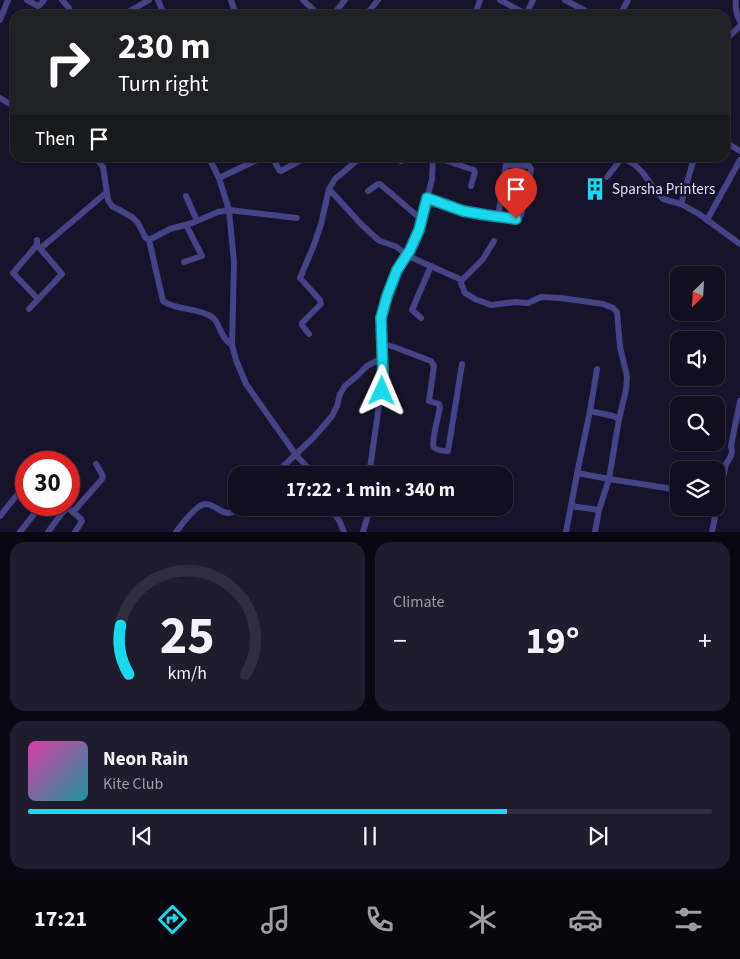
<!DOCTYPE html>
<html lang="en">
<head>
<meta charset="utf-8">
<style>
	:root { --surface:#110e20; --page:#1e1c2d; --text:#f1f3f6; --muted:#9c9ca5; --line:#302e3e; --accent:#1ad9ee }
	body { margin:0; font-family:"Source Sans 3",sans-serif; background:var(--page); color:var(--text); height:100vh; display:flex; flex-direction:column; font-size:19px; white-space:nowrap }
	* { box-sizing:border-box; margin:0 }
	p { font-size:16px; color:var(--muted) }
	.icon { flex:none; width:28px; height:28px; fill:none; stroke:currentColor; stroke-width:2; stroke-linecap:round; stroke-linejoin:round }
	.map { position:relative; height:532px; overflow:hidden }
	.sheet { display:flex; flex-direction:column; gap:10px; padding:10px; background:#090812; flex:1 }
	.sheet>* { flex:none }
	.hud { position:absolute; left:10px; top:10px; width:720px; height:152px; border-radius:15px; box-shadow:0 1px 4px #0004,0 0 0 1px var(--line); background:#202124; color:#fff; overflow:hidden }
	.needle { width:32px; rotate:204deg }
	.controls { position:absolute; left:670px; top:266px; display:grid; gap:10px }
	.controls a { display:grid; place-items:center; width:55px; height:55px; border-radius:10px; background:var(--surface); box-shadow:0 1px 4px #0004,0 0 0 1px var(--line); font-size:25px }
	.speed { position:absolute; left:15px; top:451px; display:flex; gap:10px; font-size:25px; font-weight:700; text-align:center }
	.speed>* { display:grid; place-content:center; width:65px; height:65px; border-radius:50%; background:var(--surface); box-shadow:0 1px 4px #0004,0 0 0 1px var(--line); line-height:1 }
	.speed .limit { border:8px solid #d22; background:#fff; color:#111 }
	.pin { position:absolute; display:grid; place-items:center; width:42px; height:42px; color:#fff; margin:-51px -21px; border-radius:50% 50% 50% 0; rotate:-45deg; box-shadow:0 0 5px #0007 }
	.pin .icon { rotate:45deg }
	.me { position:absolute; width:55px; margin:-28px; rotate:1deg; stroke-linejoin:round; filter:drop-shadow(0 0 4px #0008) }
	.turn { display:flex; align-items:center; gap:18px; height:105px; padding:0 25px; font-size:22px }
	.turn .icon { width:65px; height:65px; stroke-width:2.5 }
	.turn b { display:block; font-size:35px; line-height:42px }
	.then { display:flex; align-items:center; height:48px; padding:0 25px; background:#0003; gap:10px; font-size:19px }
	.big { font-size:38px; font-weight:700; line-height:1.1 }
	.sheet .tile { flex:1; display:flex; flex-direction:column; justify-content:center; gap:8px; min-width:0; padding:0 18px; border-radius:15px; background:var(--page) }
	.sheet .dial { align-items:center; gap:0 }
	.dial svg { height:130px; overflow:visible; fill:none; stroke:var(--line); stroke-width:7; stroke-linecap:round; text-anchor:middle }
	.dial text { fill:var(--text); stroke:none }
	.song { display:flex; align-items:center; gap:15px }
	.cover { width:60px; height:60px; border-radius:8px; background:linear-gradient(135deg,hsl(320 70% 55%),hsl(180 70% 35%)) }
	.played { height:5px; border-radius:2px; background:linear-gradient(90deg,var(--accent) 70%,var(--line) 70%) }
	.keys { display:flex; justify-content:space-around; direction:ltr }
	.heat { display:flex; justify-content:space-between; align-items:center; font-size:28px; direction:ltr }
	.sheet .tiles { flex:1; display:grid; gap:10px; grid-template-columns:1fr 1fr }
	.tile:last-child { grid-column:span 2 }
	.trip { position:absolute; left:228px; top:466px; width:285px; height:50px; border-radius:15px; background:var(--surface); box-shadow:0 1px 4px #0004,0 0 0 1px var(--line); font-weight:700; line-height:50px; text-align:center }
	.tab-bar { display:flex; height:80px; justify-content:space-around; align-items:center; background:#07060d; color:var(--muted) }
	.tab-bar .icon { width:35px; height:35px }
	.tab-bar .active { color:var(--accent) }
	.tab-bar b { font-size:22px; color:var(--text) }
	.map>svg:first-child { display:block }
</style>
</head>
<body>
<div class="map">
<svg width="740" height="532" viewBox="0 0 740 532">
	<rect width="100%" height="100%" fill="#17132a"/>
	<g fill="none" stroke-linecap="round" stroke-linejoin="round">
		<g stroke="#454286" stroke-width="6">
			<polyline points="27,0 38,6 40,5 44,0"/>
			<polyline points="62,0 69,8 70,15"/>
			<polyline points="158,0 164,15"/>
			<polyline points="231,0 236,15"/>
			<polyline points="303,0 319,15"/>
			<polyline points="500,0 528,15"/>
			<polyline points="565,0 593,15"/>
			<path d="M 736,0 C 735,7 736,14 740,21"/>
			<polyline points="123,15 149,0"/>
			<polyline points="333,15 345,0"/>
			<polyline points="366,15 378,0"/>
			<polyline points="475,15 480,0"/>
			<polyline points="526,15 533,0"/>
			<polyline points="620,15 628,0"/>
			<polyline points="0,20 8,0"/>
			<polyline points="725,40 740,26"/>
			<polyline points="0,98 15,107"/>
			<polyline points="725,142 740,151"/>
			<polyline points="96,158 103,167 108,200 112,206 132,217 138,223 145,237 149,240 170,229 192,223 218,212 229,210 297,218"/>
			<polyline points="209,158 219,178 229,210 234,262 232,345 236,360 246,384 296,455 308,468 312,475"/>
			<polyline points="273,158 279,170 281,171 301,160 302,158"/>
			<polyline points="395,158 401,161 403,160 405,158"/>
			<polyline points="438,158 474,170 475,172 471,186"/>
			<polyline points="623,158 635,165 643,173 658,194 663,199 681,204 699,214 740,244"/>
			<polyline points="607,177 622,158"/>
			<polyline points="219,178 261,158"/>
			<polyline points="329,189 335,179 360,158"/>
			<polyline points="368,191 378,184 380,184 422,220"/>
			<polyline points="186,196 197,221"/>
			<path d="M 427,198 C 439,202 452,208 465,211 C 482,215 499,217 516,219 L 521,215 L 531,169 L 529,166 L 506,165 L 498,217"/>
			<polyline points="681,204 694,158"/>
			<polyline points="707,220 740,160"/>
			<path d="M 149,240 L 163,301 C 177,311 197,307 212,317 C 220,322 219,337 232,345"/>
			<polyline points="37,245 13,273 38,299"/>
			<polyline points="41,248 107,192"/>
			<polyline points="184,262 202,256 186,225"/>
			<polyline points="462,280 483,259 494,241"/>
			<polyline points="29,309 62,274 37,245 37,240"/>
			<polyline points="421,318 412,310 431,266"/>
			<polyline points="309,334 302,325 302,323 321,304 320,300 300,278 314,245 321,224 329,189 362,225 376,238 380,241 397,247 406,255 462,280 461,283 465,293 475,299 491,305 515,302 528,303 541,297 561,298 603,304 613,308 617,312 620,347 626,372 627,378 626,390 619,419 613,416 590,411"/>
			<path d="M 381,343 L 394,347 L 431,361 L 434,366 L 429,401 L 439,404 L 440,407 L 434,435 L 433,446 C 435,450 443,451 448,451 L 449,445 L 462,364"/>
			<polyline points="577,473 609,479 619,419"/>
			<polyline points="274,475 314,437 332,416 337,406 340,394 345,386 357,376 367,366 382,358"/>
			<polyline points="369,475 383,377 381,318 387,296 397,270 410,250 419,230 432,179 433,158"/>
			<polyline points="65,505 81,519 82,521 75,532"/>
			<polyline points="571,506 599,510"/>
			<polyline points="331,508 340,522 344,532"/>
			<polyline points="73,512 102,479 103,476 96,464"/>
			<polyline points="0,516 26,484"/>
			<polyline points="20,532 41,505"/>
			<polyline points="48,532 62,513 68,508"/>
			<path d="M 176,532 C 182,524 196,505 205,504 C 219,504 222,521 239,508"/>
			<polyline points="363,532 368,515 368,508"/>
			<polyline points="566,532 579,464 590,411 597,369"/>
			<polyline points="595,532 599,510 609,479 679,490"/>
			<polyline points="712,532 723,477 726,464 731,456 732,451 731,446 740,401"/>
		</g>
	</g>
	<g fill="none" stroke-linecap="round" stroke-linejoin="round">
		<defs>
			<polyline id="route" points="382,391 383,377 381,318 387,296 397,270 410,250 419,230 427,198 463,211 486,215 516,219"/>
		</defs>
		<use href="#route" stroke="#118d9b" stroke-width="12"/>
		<use href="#route" stroke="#1ad9ee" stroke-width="9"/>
	</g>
	<defs>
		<symbol id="building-bare" viewBox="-9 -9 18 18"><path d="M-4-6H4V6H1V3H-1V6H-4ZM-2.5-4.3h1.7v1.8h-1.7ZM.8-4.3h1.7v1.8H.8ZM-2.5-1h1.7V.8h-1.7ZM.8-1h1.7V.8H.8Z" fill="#1ad9ee" stroke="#17132a" stroke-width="2.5" paint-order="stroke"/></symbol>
	</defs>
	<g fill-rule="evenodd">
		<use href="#building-bare" x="579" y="173" width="32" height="32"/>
	</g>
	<g text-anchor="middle" stroke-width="5" stroke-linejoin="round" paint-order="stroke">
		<g font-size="15" fill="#e2dffd" stroke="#17132a" text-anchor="start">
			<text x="612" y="194">Sparsha Printers</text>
		</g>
	</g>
</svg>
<div class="controls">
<a><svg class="needle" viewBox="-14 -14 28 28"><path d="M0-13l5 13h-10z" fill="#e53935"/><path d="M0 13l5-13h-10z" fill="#9c9ca5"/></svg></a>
<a><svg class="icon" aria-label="sound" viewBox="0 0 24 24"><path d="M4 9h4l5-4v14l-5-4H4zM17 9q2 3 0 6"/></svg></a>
<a><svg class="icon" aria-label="search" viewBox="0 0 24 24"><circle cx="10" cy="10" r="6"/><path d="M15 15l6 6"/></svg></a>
<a><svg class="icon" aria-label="layers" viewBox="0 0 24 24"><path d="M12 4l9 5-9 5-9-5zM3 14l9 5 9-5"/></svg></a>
</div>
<div class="speed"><div class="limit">30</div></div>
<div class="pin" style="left:516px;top:219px;background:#d93025"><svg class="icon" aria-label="arrive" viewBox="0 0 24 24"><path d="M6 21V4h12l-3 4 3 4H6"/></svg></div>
<svg class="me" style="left:382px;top:391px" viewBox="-20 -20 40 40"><path d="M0-17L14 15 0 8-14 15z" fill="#1ad9ee" stroke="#fff" stroke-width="4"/></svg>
<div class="trip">17:22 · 1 min · 340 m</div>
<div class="hud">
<div class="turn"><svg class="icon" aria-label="right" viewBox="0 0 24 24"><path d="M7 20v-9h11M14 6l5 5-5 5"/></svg><div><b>230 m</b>Turn right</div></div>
<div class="then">Then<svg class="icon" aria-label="arrive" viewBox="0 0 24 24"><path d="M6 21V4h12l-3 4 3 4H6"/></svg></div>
</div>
</div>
<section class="sheet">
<div class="tiles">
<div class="tile dial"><svg viewBox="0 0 100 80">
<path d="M14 69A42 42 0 1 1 86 69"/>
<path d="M14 69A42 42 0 0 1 9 39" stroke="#1ad9ee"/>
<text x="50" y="56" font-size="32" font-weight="700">25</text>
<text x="50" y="72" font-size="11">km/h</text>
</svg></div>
<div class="tile"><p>Climate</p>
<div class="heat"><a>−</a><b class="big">19°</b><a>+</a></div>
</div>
<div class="tile">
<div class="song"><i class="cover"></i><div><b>Neon Rain</b><p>Kite Club</p></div></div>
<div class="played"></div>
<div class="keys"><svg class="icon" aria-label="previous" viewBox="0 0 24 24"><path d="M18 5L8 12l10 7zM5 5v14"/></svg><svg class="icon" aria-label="pause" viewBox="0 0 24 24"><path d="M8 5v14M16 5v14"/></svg><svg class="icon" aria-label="next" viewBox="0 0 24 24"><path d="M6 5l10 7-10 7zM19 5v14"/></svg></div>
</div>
</div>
</section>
<nav class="tab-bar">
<b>17:21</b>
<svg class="icon active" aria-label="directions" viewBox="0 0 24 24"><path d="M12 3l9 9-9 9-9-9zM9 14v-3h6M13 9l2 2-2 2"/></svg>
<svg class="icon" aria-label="music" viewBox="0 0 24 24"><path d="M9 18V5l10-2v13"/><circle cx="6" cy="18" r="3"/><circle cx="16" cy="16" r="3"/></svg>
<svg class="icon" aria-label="phone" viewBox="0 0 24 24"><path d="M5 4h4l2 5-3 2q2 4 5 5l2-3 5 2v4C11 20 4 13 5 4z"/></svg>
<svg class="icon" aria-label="climate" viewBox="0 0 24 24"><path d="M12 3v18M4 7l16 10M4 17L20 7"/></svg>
<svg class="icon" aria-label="car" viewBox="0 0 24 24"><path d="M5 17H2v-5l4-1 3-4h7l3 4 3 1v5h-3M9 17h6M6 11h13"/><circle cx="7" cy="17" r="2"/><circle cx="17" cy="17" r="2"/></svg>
<svg class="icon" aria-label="filters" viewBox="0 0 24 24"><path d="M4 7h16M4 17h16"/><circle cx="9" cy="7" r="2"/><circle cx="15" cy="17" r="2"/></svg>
</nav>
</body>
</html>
